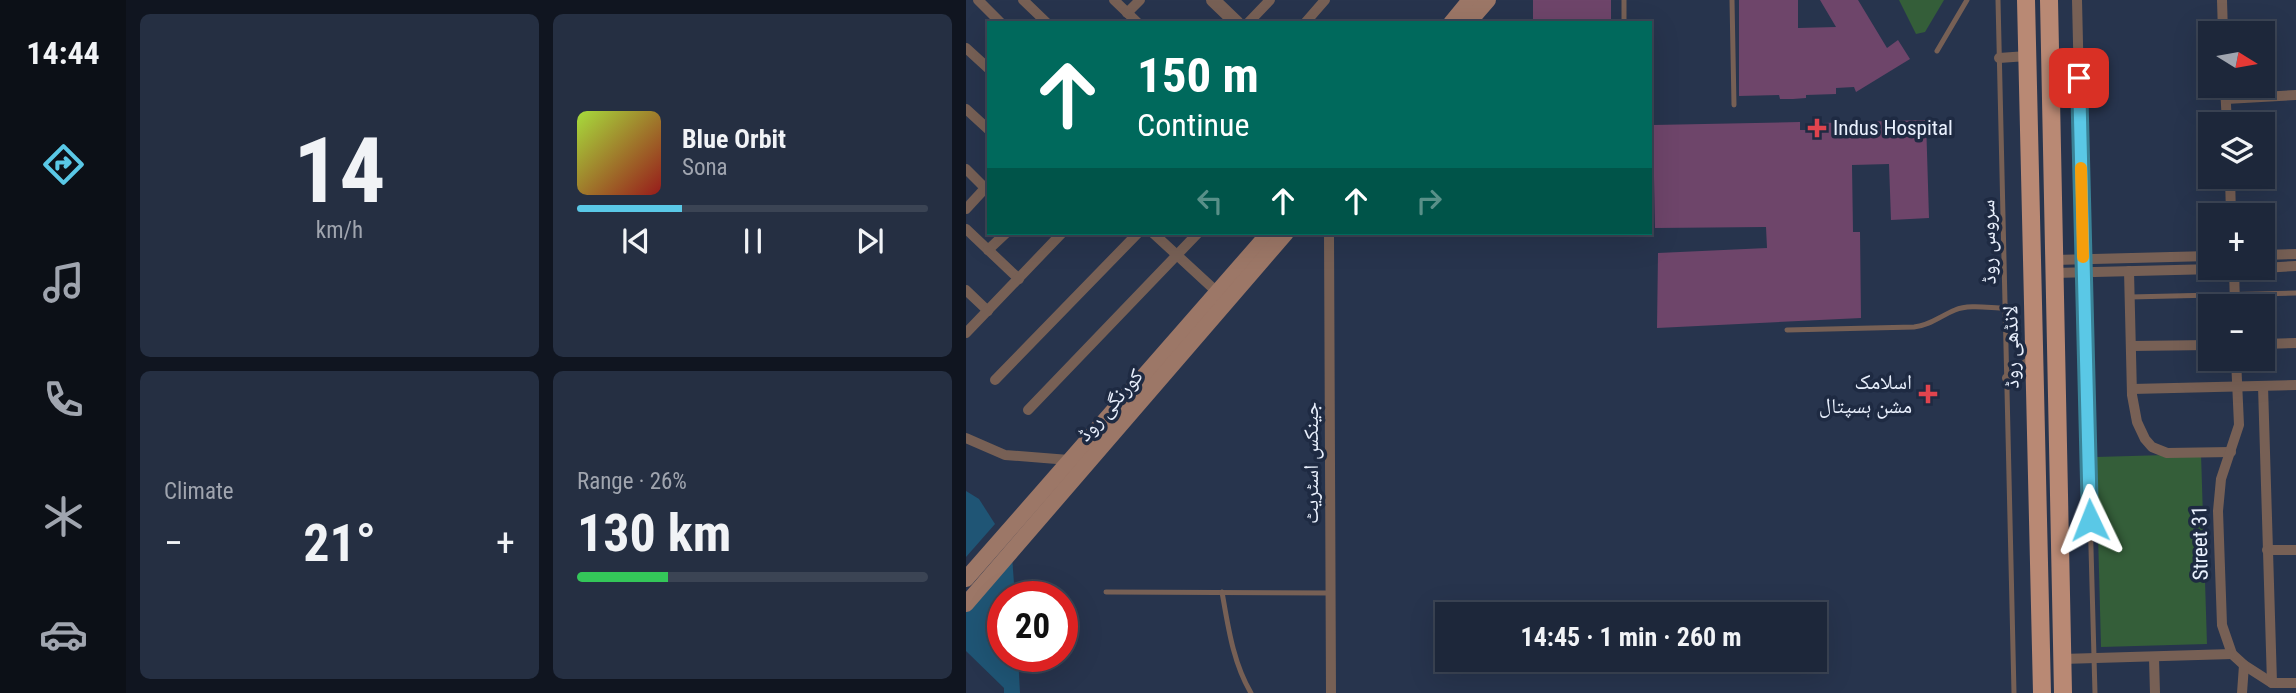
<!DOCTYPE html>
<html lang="en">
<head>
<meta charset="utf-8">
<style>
	:root { --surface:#1d273a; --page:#252f42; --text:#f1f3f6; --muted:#a0a5af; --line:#3b4454; --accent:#5ac8e6 }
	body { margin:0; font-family:"Roboto Condensed","Noto Naskh Arabic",sans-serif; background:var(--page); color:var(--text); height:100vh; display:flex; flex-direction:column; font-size:26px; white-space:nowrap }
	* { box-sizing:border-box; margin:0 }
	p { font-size:23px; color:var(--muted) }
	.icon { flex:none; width:38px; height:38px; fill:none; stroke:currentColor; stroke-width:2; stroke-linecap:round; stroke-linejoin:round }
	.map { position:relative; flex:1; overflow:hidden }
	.drawer { display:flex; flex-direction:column; gap:14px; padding:14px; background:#101520; width:840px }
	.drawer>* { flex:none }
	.top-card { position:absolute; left:21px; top:21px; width:665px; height:214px; border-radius:0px; box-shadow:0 7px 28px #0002,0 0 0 2px var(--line); background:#00695c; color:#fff; overflow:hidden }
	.needle { width:46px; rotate:101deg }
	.controls { position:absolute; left:1232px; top:21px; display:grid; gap:14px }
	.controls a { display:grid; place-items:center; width:77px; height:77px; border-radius:0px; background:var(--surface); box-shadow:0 7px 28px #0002,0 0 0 2px var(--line); font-size:35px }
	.speed { position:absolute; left:21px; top:581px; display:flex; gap:14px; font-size:35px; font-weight:700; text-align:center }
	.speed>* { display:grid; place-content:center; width:91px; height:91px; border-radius:50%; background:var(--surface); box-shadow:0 7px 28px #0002,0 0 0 2px var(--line); line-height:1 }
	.speed .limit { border:10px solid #d22; background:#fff; color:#111 }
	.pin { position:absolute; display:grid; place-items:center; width:60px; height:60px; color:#fff; margin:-30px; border-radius:14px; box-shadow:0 4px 10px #0006 }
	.me { position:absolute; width:77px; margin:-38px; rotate:358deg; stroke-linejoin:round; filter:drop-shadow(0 0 5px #0008) }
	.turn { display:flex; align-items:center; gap:24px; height:147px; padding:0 35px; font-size:32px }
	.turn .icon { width:91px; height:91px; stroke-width:2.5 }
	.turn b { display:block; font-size:49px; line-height:60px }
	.lanes { display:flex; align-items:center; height:66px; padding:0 35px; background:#0003; justify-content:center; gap:35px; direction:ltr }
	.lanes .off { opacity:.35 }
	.big { font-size:52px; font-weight:700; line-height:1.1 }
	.drawer .tile { flex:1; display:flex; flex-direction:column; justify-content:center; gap:10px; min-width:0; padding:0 24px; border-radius:10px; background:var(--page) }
	.drawer .dial { align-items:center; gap:0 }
	.dial b { font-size:91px; line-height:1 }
	.song { display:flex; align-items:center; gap:21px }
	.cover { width:84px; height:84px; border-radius:10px; background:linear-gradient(135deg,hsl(80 70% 55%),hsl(0 70% 35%)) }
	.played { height:7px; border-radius:4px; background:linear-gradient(90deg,var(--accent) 30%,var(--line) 30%) }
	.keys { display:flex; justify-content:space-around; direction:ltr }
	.heat { display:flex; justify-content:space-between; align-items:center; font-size:38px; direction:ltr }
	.charge { height:10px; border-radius:5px; background:linear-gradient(90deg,#34c759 26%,var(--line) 0) }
	.drawer .tiles { flex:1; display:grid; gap:14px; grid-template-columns:repeat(2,1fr) }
	.trip { position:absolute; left:469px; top:602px; width:392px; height:70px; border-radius:0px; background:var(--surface); box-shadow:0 7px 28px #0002,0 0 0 2px var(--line); font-weight:700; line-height:70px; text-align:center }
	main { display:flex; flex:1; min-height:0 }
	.dock { display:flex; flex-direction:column; width:126px; justify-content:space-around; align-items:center; background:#0c1017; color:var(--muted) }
	.dock .icon { width:49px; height:49px }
	.dock .on { color:var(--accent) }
	.dock b { font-size:32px; color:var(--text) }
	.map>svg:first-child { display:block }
</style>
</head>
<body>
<main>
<nav class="dock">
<b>14:44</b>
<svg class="icon on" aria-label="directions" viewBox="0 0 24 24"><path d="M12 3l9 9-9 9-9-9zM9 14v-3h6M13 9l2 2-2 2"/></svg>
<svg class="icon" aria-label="music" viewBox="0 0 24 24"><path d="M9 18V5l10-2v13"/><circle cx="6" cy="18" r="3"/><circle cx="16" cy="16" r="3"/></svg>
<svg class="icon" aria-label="phone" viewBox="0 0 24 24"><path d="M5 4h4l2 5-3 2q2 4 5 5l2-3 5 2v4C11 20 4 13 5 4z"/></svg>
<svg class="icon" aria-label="climate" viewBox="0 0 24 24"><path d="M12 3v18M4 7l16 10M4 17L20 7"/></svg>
<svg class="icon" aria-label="car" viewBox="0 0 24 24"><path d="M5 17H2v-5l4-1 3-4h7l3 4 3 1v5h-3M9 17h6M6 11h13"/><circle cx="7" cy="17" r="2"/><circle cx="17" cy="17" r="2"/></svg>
</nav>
<section class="drawer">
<div class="tiles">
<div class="tile dial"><b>14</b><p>km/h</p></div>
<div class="tile">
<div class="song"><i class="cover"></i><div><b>Blue Orbit</b><p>Sona</p></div></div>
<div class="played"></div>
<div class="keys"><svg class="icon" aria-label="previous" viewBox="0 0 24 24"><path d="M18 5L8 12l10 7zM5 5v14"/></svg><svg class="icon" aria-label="pause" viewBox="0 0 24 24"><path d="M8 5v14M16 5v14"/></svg><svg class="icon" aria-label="next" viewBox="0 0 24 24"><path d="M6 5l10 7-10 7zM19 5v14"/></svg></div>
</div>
<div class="tile"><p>Climate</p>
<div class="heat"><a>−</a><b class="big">21°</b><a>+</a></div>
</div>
<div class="tile"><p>Range · 26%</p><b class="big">130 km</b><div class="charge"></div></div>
</div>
</section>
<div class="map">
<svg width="1330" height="693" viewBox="0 0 1330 693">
	<rect width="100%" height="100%" fill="#27344d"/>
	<g fill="#345e39">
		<polygon points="933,0 978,0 959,32 950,34"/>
		<polygon points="1235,454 1241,644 1135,647 1130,457"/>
	</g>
	<g fill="#1f5575">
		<polygon points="0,491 13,499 29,524 0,557"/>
		<polygon points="46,556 49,597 37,597 37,656 52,656 54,693 38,693 38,688 0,651 0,608"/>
	</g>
	<g fill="#6e456a">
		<polygon points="567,0 645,0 645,23 610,23 610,19 567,19"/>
		<polygon points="773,0 832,0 832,28 870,27 854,0 892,0 921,48 932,40 944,59 890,92 888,87 870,88 870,94 840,95 840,98 827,99 814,99 813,95 773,96"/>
		<polygon points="960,120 963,218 925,220 923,164 886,165 887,232 894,232 895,318 691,328 692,253 801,248 800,227 689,228 687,125 834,122 834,130 857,130 857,123"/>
	</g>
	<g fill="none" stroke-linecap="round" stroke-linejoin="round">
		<g stroke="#776055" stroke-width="5">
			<polyline points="658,0 658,23"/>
			<polyline points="766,0 768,105"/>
			<polyline points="1032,0 1048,693"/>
			<polyline points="971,51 1001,0"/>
			<polyline points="1117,259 1129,693"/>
			<polyline points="1164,297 1330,293"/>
			<path d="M 821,330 L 948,327 C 965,325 974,316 989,310 C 1003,304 1024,308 1039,308"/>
			<polyline points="140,592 365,593"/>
			<path d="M 256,592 C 262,626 267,663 285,693"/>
		</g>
		<g stroke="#776055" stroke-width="10">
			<polyline points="12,0 35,23"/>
			<polyline points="57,0 81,23"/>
			<polyline points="148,0 172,23"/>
			<polyline points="1111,0 1117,259"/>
			<polyline points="1256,0 1257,33"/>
			<polyline points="161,13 174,0"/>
			<polyline points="282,23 304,0"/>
			<polyline points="339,23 359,0"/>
			<polyline points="0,48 23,69"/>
			<polyline points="1033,58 1061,56"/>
			<polyline points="1259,86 1261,124"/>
			<polyline points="1260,99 1330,95"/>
			<polyline points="0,109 23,130"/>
			<polyline points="0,169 19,188"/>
			<polyline points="1264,177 1265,215"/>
			<polyline points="0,209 23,184"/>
			<polyline points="0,229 53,279"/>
			<polyline points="187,233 251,292"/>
			<polyline points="363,233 365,693"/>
			<polyline points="22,250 40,233"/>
			<polyline points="1297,255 1330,254"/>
			<polyline points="1088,260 1244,256"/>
			<polyline points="1268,268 1269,306"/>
			<polyline points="1297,268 1330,266"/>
			<polyline points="1163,271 1166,395 1171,422 1179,439 1186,447 1201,453 1265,452"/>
			<polyline points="1088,273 1290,268"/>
			<polyline points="0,290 22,311"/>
			<polyline points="0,333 96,233"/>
			<polyline points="1297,344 1330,343"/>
			<polyline points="1165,346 1244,345"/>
			<polyline points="1270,359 1273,425 1255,479 1252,511 1256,625 1266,654 1278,665 1306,683 1330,683"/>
			<polyline points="1041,378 1068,358"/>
			<polyline points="29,380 172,233"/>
			<polyline points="1297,386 1306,683"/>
			<polyline points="1166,389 1330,385"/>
			<polyline points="62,410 232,233"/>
			<polyline points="0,438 39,455 103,460"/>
			<polyline points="1301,550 1330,550"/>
			<polyline points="1188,658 1189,693"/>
			<polyline points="1096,659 1266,654"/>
			<polyline points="1276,693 1278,665"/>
		</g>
		<polyline stroke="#776055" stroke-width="14" points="247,0 271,23"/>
		<g stroke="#9c7767" stroke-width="16">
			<polyline points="485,23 504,0"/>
			<polyline points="502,23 522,0"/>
			<polyline points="0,579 303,233"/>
			<polyline points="0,604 320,233"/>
		</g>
		<g stroke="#b98974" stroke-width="18">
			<polyline points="1060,0 1076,693"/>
			<polyline points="1083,0 1097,693"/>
		</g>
	</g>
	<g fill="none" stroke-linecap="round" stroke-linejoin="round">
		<defs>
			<polyline id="route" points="1113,78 1124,520"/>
		</defs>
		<use href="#route" stroke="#3a8296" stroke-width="18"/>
		<use href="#route" stroke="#5ac8e6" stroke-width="12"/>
		<polyline stroke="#f59e0b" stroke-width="12" points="1115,168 1117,257"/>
	</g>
	<g fill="#e0444e" stroke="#1e2a42" stroke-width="2.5">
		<path d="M847.5 117.5h7v7h7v7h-7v7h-7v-7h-7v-7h7z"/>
		<path d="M958.5 383.5h7v7h7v7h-7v7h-7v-7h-7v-7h7z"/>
	</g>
	<g text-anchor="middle" stroke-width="7" stroke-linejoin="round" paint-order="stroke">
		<g font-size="21" fill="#e9f0fd" stroke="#1e2a42" text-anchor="start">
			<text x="867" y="135">Indus Hospital</text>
			<text x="946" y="389" text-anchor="end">اسلامک<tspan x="946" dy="24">مشن ہسپتال</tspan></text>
		</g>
		<g font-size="21" fill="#e9f0fd" stroke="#1e2a42">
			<text transform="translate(1022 242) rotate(-91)" y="7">سروس روڈ</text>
			<text transform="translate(1045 347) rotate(-91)" y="7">لانڈھی روڈ</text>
			<text transform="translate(144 405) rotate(-49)" y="7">کورنگی روڈ</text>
			<text transform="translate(345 463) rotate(-90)" y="7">جینکس اسٹریٹ</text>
			<text transform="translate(1234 543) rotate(-91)" y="7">Street 31</text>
		</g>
	</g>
</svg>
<div class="controls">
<a><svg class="needle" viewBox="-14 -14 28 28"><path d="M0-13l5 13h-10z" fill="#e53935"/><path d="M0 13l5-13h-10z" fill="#a0a5af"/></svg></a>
<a><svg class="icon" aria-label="layers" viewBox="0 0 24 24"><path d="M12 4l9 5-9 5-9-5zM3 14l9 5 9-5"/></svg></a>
<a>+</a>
<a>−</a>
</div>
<div class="speed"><div class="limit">20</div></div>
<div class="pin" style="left:1113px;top:78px;background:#d93025"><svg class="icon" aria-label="arrive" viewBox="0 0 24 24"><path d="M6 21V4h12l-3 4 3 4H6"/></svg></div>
<svg class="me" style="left:1124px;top:520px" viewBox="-20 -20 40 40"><path d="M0-17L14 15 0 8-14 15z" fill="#5ac8e6" stroke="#fff" stroke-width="4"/></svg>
<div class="trip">14:45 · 1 min · 260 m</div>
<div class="top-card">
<div class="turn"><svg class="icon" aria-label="ahead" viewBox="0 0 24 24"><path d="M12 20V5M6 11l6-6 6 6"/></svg><div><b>150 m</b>Continue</div></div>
<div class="lanes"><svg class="icon off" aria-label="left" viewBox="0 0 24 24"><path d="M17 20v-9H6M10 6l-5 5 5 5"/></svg><svg class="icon" aria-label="ahead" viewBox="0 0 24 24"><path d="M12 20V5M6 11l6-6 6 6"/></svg><svg class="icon" aria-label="ahead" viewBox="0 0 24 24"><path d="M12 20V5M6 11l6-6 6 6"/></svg><svg class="icon off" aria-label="right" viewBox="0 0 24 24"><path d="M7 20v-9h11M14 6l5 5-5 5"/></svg></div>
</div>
</div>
</main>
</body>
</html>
